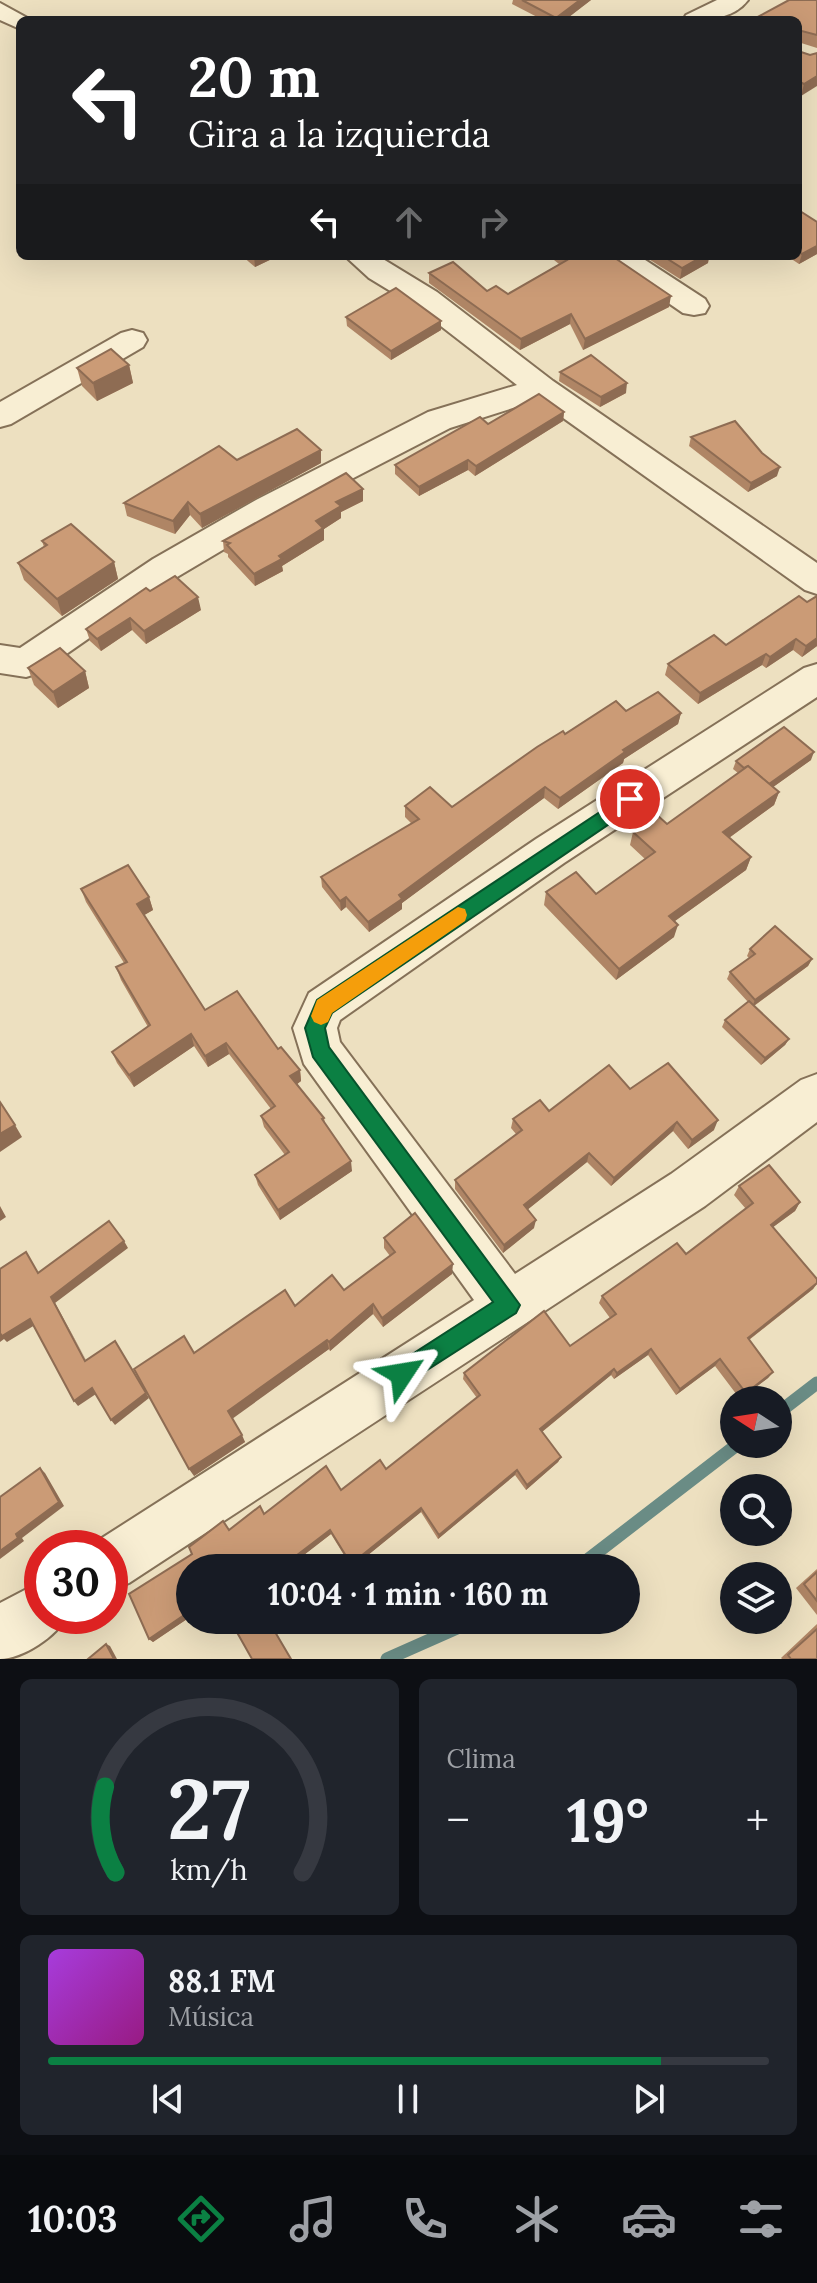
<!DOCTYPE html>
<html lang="es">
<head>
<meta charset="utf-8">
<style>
	:root { --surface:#171b24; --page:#20242c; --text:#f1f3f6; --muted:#9ea1a6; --line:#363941; --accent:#0b8043 }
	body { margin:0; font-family:Lora,serif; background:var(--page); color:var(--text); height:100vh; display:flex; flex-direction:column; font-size:30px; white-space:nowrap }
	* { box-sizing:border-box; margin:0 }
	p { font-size:26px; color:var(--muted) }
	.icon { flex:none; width:44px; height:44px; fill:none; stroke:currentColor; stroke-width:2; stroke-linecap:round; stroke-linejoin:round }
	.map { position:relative; height:1659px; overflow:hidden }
	.side { display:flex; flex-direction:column; gap:20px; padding:20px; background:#0d0f14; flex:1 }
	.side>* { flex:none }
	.guide { position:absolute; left:16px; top:16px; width:786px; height:244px; border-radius:12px; box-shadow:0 8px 32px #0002; background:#202124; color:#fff; overflow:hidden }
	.needle { width:52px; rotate:282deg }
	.controls { position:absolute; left:720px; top:1386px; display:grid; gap:16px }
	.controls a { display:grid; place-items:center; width:72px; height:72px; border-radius:50%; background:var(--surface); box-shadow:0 8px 32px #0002; font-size:40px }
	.speed { position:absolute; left:24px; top:1530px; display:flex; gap:16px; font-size:40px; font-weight:700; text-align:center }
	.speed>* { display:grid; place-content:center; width:104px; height:104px; border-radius:50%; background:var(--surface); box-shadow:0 8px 32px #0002; line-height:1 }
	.speed .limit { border:12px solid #d22; background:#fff; color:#111 }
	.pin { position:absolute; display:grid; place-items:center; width:68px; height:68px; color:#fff; margin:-34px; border:4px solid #fff; border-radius:50%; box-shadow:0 2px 8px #0007 }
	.me { position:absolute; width:88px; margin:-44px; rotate:57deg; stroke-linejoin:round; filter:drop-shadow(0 0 6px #0008) }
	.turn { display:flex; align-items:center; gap:28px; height:168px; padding:0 40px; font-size:36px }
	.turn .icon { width:104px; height:104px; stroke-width:2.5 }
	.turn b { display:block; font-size:56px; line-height:68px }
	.lanes { display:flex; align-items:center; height:76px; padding:0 40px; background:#0003; justify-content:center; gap:40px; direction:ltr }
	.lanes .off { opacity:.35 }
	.big { font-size:60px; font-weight:800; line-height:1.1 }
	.side .card { flex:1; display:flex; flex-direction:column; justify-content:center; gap:12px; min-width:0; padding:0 28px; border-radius:12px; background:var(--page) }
	.side .dial { align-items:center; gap:0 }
	.dial svg { height:208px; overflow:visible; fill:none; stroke:var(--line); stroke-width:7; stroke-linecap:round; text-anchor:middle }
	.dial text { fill:var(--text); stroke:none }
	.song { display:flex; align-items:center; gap:24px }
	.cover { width:96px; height:96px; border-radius:12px; background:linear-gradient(135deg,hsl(280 70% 55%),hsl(310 70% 35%)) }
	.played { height:8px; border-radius:4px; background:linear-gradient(90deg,var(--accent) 85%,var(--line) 85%) }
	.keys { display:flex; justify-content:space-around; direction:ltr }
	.heat { display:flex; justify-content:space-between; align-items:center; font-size:44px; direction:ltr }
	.side .tiles { flex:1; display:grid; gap:20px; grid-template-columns:1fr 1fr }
	.card:last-child { grid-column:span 2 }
	.trip { position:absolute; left:176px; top:1554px; width:464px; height:80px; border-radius:40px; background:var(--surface); box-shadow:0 8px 32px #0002; font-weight:800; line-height:80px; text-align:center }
	.tabs { display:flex; height:128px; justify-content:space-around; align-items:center; background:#090b0e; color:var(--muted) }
	.tabs .icon { width:56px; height:56px }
	.tabs .active { color:var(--accent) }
	.tabs b { font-size:36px; color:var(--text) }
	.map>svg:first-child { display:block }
</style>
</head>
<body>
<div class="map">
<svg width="817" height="1659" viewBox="0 0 817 1659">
	<rect width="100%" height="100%" fill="#ede0c0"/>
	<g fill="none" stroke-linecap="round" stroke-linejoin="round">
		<g stroke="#6a8c85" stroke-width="13">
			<polyline points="778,1413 817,1383"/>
			<polyline points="577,1568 738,1444"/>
			<polyline points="387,1659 475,1620"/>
		</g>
		<defs>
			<g id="minor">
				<path d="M 717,0 L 748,0 C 733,20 706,20 683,20 L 686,15 Z"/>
				<polygon points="0,3 31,20 20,20 20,29 0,20"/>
				<polygon points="345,256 378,256 437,292 553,381 817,563 817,594 805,590 538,400 450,428 280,516 177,577 39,673 26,677 0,673 0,645 20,648 153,559 256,500 428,412 517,385 415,306 369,278"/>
				<polygon points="604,256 639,256 705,299 709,306 705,313 694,315 683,313 609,262"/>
				<polygon points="132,330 143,333 147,340 143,347 11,424 0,427 0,402 121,333"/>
				<polygon points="817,664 817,697 564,863 340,1020 337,1028 340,1042 515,1274 671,1174 801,1080 817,1074 817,1122 705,1206 129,1583 110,1591 110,1548 90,1548 91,1545 474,1300 304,1064 293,1028 309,993 536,839 804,668"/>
				<path d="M 42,1581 L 42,1616 L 66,1616 C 58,1636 22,1659 0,1659 L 0,1603 Z"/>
			</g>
		</defs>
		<use href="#minor" stroke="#857158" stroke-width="4"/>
		<use href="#minor" fill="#f8eed3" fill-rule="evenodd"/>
	</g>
	<g fill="#af8565">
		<polygon points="513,0 591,0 565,20 543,20 512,4"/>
		<polygon points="817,0 817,48 798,42 798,51 810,55 817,53 801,96 798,94 798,20"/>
		<polygon points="798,212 817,222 817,254 799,264 787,256 798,256"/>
		<polygon points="242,256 278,256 255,267"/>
		<polygon points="549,256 612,256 669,307 583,350 570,324 520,350 429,283 429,273 487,291 508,294 559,264"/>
		<polygon points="644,256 709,256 708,263 680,279"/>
		<polygon points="346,317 441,321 441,330 391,360 347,326"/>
		<polygon points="129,365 133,383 97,401 82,386 77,368"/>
		<polygon points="560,372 626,393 600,407 559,381"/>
		<polygon points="564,412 563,421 475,476 468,470 419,496 395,474 395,465 488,424"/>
		<polygon points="691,437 762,453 777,476 748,492 689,446"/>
		<polygon points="237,460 321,463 202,528 190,515 175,534 127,516 124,503"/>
		<polygon points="363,489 363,501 341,512 341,518 324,529 324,540 282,566 283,571 255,586 228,557 228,554 224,552 223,541"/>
		<polygon points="42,541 114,562 118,579 62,616 24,580 18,563 44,547"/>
		<polygon points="150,591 201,610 146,644 132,630 101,651 90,641 86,629"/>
		<polygon points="799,596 817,646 802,657 793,650 766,668 762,665 698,704 665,675 668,664 726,645"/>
		<polygon points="28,668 85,671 89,688 58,708 34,685"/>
		<polygon points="626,711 681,713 678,724 624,759 623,763 558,809 544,798 402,903 402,909 369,932 346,907 341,911 322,887 321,877 412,824 405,817 405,806 452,807 565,734"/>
		<polygon points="811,760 773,787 779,792 774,805 729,838 751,857 746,870 675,921 674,937 616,980 544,905 546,892 596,894 645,859 630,845 633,832 667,824 738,773 733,769 736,761"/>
		<polygon points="81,889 149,897 153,910 144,915 205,1010 278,1049 300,1070 301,1081 297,1084 324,1118 325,1123 352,1171 280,1220 258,1185 255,1175 285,1155 264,1127 261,1116 271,1109 229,1054 208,1067 194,1046 134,1087 117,1063 112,1052 148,1027 121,980 116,967 124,963 86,902"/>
		<polygon points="750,949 812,959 808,966 754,1006 789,1039 785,1045 761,1065 722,1027 725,1020 748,1002 727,979 730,972 749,958 747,956"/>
		<polygon points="630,1089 714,1130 688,1149 673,1131 611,1186 587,1162 527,1210 534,1228 503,1253 455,1189 455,1180 516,1134 511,1128 513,1119 549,1111"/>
		<polygon points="769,1165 800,1202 795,1211 773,1227 817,1279 817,1284 813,1289 749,1340 773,1372 768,1378 740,1399 715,1366 676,1395 648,1355 614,1379 611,1375 542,1432 561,1457 558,1462 526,1490 515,1475 438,1539 421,1512 352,1568 331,1534 287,1568 190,1568 190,1617 153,1642 149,1639 129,1594 192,1554 189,1547 223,1521 229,1530 260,1506 264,1514 326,1466 341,1490 380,1460 386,1469 477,1398 463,1379 464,1373 544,1311 570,1346 610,1318 599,1303 602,1296 677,1243 686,1254 746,1209 734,1195 739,1186"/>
		<polygon points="384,1238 452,1274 383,1327 373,1314 330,1351 329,1349 232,1418 245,1442 194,1476 194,1353 295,1306 344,1290 390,1256 384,1248"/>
		<polygon points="817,1569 817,1615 796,1588"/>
		<polygon points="817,1624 817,1659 782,1659 781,1658"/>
	</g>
	<g fill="#8e6c53">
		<polygon points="580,0 591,0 565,20 556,20 556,18"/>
		<polygon points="817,76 817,86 801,96 804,84"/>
		<polygon points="817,246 817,254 799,264 802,254"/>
		<polygon points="254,256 278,256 255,267"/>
		<polygon points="703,256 709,256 708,263 680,279 682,268"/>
		<polygon points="671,296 669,307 583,350 585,339"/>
		<polygon points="571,314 570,324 520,350 521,339"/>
		<polygon points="441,321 441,330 391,360 391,351"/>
		<polygon points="129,365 133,383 97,401 93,383"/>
		<polygon points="627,383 626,393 600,407 601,397"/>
		<polygon points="564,412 563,421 475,476 476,466"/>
		<polygon points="321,450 321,463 202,528 200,514"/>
		<polygon points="468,460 468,470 419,496 419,487"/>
		<polygon points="780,467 777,476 748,492 751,483"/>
		<polygon points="363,489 363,501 341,512 341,518 324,529 324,540 282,566 283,571 255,586 254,574 279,556 336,502"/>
		<polygon points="188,502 190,515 175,534 173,521"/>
		<polygon points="114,562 118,579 62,616 57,599"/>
		<polygon points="198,597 201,610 146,644 144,631"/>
		<polygon points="130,618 132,630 101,651 97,639"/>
		<polygon points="817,638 817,646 802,657 806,646"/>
		<polygon points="796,639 793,650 766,668 770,657"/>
		<polygon points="766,654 762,665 698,704 700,693"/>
		<polygon points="85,671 89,688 58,708 53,692"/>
		<polygon points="681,713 678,724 624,759 623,763 558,809 560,798 623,750"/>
		<polygon points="814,752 811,760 762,795 765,787"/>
		<polygon points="545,787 544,798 402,903 402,909 369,932 368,922 399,895"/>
		<polygon points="779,792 774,805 719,845 723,832"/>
		<polygon points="751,857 746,870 665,928 669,916"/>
		<polygon points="149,897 153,910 141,917 137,904"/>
		<polygon points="346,897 346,907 341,911 340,901"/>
		<polygon points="678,925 674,937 616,980 619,969"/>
		<polygon points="812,959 808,966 752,1007 755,1000"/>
		<polygon points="191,1034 194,1046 134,1087 129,1075"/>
		<polygon points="789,1039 785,1045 761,1065 765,1058"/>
		<polygon points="226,1043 229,1054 208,1067 205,1056"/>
		<polygon points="300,1070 301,1081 292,1088 290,1076"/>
		<polygon points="718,1120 714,1130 688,1149 692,1140"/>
		<polygon points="677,1122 673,1131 611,1186 614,1178"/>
		<polygon points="15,1125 22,1137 0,1152 0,1134"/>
		<polygon points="589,1153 587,1162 522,1214 524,1205"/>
		<polygon points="351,1161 352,1171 280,1220 278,1210"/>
		<polygon points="800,1202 795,1211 765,1233 771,1225"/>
		<polygon points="0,1206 6,1217 0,1221"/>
		<polygon points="536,1220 534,1228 503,1253 504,1245"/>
		<polygon points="124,1241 128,1248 55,1303 90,1367 51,1297"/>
		<polygon points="453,1264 452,1274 383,1327 382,1318"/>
		<polygon points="817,1283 813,1289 742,1345 748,1338"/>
		<polygon points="373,1304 373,1314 330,1351 329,1342"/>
		<polygon points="30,1319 35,1325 7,1342 4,1339 0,1342 0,1333"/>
		<polygon points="327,1340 329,1349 232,1419 228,1411"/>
		<polygon points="115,1341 149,1398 115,1425 111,1420"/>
		<polygon points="651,1349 648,1355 614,1379 617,1373"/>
		<polygon points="720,1359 715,1366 676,1395 680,1389"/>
		<polygon points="614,1369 611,1375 538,1435 540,1429"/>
		<polygon points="773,1372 768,1378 740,1399 746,1393"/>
		<polygon points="92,1388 96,1394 78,1406 74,1401"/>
		<polygon points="242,1435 245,1442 194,1476 189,1469"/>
		<polygon points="561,1457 558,1462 526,1490 527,1485"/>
		<polygon points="40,1468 45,1473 64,1506 22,1538 24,1541 0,1559 0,1551 16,1534"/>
		<polygon points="517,1470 515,1475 438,1539 439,1535"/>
		<polygon points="421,1508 421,1512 352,1568 351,1564"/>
		<polygon points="330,1530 331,1534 287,1568 280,1568"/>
		<polygon points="190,1611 190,1617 153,1642 149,1639"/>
		<polygon points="106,1644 110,1646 117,1659 114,1659"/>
	</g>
	<g fill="#cb9b76" stroke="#8e6c53" stroke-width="2">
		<polygon points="522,0 580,0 556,18"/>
		<polygon points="789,0 817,0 817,35 798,30 798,51 810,55 817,53 817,76 804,84 798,81 798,20 752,20"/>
		<polygon points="800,211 817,222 817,246 802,254 798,252 798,212"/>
		<polygon points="563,256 612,256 671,296 585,339 571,314 521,339 429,273 453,262 487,291 496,286 508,294 567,260"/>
		<polygon points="663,256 703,256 682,268"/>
		<polygon points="396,288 441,321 391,351 346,317"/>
		<polygon points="111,349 129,365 93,383 77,368"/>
		<polygon points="591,355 627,383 601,397 560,372"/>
		<polygon points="539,394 564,412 476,466 468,460 419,487 395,465 480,417 488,424"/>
		<polygon points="735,421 762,453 780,467 751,483 691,437"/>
		<polygon points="297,429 321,450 200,514 188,502 173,521 124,503 219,446 237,460"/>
		<polygon points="346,473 363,489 336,502 341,506 316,521 323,528 279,556 282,559 254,574 227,545 230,543 223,541"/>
		<polygon points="71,524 114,562 57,599 18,563 47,545 42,541"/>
		<polygon points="175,576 198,597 144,631 130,618 97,639 86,629 146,588 150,591"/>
		<polygon points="799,596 807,602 817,596 817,638 806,646 796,639 770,657 766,654 700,693 668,664 714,635 726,645"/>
		<polygon points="60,648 85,671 53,692 28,668"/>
		<polygon points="658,692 681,713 623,750 625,752 560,798 545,787 399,895 402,899 368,922 346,897 340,901 321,877 419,819 405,806 430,787 452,807 537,747 563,731 565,734 616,701 626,711"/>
		<polygon points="784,727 814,752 769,784 748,766 744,768 736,761"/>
		<polygon points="748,766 779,792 723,832 751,857 669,916 678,925 619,969 546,892 576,872 596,894 655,852 633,832 656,814 667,824"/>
		<polygon points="128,865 149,897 137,904 205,1010 237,991 278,1049 281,1047 300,1070 290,1076 324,1118 322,1119 351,1161 278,1210 255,1175 289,1152 261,1116 275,1106 226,1043 205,1056 191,1034 129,1075 112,1052 150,1025 116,967 127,962 81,889"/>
		<polygon points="775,926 812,959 755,1000 730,972 755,954 750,949"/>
		<polygon points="749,1001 789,1039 765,1058 725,1020"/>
		<polygon points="668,1063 718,1120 692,1140 677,1122 614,1178 589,1153 524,1205 536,1220 504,1245 455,1180 522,1130 513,1119 540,1100 549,1111 609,1065 630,1089"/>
		<polygon points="0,1102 15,1125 0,1134"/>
		<polygon points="769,1165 800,1202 771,1225 817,1279 817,1283 748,1338 773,1372 746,1393 720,1359 680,1389 651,1349 617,1373 614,1369 540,1429 561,1457 527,1485 517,1470 439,1535 421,1508 351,1564 330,1530 280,1568 190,1568 190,1611 149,1639 129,1594 192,1554 189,1547 223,1521 229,1530 260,1506 264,1514 326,1466 341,1490 380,1460 386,1469 480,1395 464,1373 544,1311 570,1346 616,1314 602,1296 677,1243 686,1254 753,1203 739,1186"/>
		<polygon points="415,1213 453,1264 382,1318 373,1304 329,1342 327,1340 228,1411 242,1435 189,1469 134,1369 184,1336 194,1353 285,1290 295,1306 332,1275 344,1290 395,1252 384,1238"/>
		<polygon points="109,1221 124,1241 51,1297 85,1361 115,1341 146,1393 111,1420 92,1388 74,1401 30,1319 2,1336 0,1333 0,1269 26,1252 38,1273"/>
		<polygon points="40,1468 59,1502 16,1534 18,1538 0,1551 0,1497"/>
		<polygon points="817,1572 817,1601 804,1584"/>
		<polygon points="230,1620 268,1620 291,1659 252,1659"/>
		<polygon points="817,1629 817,1659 791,1659 788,1655"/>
		<polygon points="106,1644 114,1659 88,1659"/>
	</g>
	<polygon fill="#0b8043" stroke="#07532c" stroke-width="2" points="630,792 639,799 637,805 332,1013 325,1028 329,1047 520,1305 516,1313 402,1386 394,1382 391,1374 394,1366 493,1302 313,1057 305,1028 317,1000"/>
	<polygon fill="#f59e0b" points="458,907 465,909 467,915 465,921 332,1013 328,1022 321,1025 314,1022 311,1016 317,1000"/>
</svg>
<div class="controls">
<a><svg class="needle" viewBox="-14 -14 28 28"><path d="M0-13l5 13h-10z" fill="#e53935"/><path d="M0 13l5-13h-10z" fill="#9ea1a6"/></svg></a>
<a><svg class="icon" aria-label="search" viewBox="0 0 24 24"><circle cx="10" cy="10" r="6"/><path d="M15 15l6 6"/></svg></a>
<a><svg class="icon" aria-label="layers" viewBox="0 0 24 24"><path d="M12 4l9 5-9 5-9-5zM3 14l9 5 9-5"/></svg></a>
</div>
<div class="speed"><div class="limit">30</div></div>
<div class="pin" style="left:630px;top:799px;background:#d93025"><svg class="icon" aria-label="arrive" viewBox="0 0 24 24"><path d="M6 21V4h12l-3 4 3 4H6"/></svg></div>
<svg class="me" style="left:402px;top:1374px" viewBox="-20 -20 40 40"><path d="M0-17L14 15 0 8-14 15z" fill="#0b8043" stroke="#fff" stroke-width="4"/></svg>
<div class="trip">10:04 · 1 min · 160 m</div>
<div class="guide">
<div class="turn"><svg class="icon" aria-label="left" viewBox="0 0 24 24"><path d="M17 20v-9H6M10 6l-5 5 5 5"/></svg><div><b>20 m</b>Gira a la izquierda</div></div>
<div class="lanes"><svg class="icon" aria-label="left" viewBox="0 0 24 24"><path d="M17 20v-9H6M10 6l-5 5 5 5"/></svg><svg class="icon off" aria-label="ahead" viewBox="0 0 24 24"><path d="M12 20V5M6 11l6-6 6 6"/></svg><svg class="icon off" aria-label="right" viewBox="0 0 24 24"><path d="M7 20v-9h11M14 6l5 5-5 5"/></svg></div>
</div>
</div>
<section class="side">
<div class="tiles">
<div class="card dial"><svg viewBox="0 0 100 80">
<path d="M14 69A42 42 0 1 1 86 69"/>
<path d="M14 69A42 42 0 0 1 10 36" stroke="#0b8043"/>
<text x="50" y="56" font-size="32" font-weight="700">27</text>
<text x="50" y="72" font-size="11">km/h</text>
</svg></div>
<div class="card"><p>Clima</p>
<div class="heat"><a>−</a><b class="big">19°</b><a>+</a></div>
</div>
<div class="card">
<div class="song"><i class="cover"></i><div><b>88.1 FM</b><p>Música</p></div></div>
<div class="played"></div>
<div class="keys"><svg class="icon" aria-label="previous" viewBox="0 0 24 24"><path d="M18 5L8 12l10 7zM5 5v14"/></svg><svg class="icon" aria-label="pause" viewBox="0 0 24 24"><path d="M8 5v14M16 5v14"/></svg><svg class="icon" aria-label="next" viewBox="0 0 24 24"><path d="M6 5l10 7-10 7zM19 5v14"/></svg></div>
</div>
</div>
</section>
<nav class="tabs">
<b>10:03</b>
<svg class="icon active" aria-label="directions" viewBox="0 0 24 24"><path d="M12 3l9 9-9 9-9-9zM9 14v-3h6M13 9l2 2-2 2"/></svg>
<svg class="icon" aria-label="music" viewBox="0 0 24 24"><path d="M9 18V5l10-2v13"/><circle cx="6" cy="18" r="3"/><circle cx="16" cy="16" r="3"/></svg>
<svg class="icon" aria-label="phone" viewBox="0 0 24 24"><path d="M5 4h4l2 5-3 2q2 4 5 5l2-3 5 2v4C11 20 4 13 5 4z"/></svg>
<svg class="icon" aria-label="climate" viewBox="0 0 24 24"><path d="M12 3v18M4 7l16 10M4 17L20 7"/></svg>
<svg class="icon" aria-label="car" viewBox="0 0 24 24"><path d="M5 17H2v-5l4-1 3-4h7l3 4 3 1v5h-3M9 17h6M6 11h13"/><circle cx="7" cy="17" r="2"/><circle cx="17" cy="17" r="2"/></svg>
<svg class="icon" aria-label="filters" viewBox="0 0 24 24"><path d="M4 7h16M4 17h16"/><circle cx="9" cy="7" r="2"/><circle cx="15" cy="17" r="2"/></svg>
</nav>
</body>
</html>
